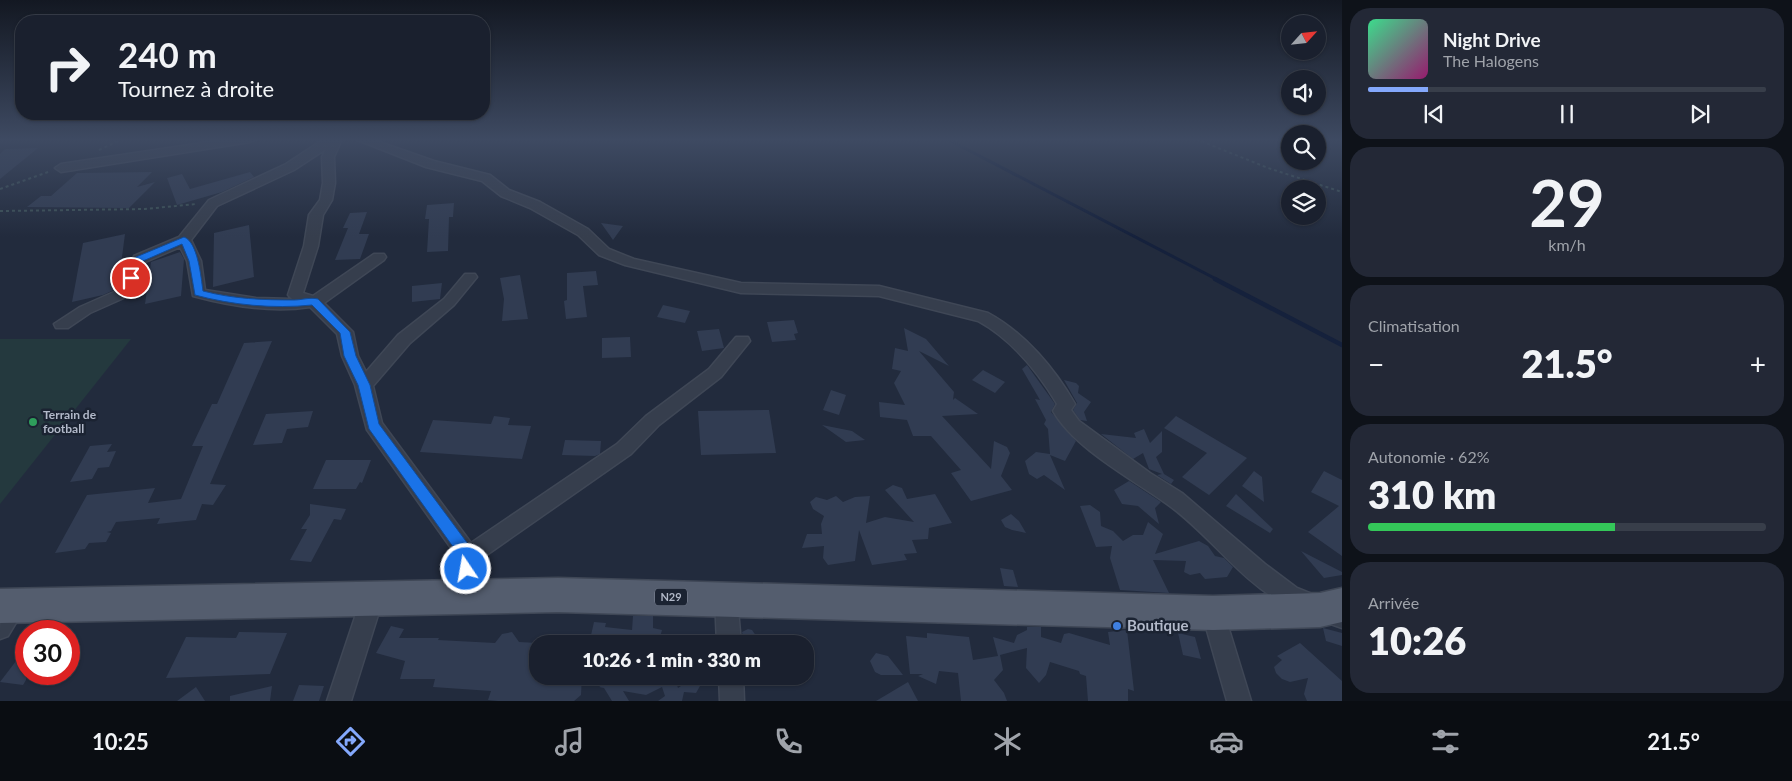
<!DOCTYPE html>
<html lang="fr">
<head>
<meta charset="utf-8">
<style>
	:root { --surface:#1a202e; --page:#232836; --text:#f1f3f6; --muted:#9fa3aa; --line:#383e4a; --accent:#84a8fc }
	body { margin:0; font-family:Lato,sans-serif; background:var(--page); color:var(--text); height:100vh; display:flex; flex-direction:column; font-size:19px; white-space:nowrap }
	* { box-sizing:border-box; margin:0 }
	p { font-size:16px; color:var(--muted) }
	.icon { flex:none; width:28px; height:28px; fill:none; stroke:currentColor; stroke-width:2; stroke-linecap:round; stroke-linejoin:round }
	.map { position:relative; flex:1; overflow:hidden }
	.details { display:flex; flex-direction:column; gap:8px; padding:8px; background:#0e1219; width:450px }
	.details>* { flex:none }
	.guide { position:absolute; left:15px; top:15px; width:475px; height:105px; border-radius:20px; box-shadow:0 1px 4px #0004,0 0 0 1px var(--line); background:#1a202e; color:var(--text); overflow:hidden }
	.needle { width:32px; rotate:63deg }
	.tools { position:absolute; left:1281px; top:15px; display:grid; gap:10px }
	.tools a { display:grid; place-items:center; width:45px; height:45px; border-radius:50%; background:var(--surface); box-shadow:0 1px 4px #0004,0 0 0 1px var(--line); font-size:25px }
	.speed { position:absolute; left:15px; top:620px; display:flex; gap:10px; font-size:25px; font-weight:700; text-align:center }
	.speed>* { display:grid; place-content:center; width:65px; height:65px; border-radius:50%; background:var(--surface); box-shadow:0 1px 4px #0004,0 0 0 1px var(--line); line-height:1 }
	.speed .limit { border:8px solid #d22; background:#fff; color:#111 }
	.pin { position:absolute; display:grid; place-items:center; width:42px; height:42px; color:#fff; margin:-21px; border:2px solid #fff; border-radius:50%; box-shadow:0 1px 5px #0007 }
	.me { position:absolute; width:55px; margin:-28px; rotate:348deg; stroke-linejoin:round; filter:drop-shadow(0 0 4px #0008) }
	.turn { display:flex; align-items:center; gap:18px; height:105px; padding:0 20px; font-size:22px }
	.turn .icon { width:65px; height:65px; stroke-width:2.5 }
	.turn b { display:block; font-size:35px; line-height:42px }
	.big { font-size:38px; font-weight:800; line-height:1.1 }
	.details .card { flex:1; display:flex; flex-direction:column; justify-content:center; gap:8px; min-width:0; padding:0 18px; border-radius:20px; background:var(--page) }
	.details .dial { align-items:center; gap:0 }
	.dial b { font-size:65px; line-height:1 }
	.song { display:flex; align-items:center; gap:15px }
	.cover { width:60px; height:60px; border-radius:8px; background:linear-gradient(135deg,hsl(150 70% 55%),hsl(320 70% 35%)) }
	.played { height:5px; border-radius:2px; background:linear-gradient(90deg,var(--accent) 15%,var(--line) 15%) }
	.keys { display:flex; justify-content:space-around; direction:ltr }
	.heat { display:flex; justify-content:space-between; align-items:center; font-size:28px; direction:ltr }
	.charge { height:8px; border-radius:4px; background:linear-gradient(90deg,#34c759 62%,var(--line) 0) }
	.trip { position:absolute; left:529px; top:635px; width:285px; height:50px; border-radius:20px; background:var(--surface); box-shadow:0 1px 4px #0004,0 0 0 1px var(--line); font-weight:800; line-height:50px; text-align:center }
	.dock { display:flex; height:80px; justify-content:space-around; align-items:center; background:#0a0d12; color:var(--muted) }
	.dock .icon { width:35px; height:35px }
	.dock .active { color:var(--accent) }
	.dock b { font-size:22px; color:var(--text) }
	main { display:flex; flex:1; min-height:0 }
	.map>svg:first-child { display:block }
</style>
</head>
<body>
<main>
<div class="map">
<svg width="1342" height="701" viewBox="0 0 1342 701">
	<rect width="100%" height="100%" fill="#222b3d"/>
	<polygon fill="#24393e" points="0,339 131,339 0,504"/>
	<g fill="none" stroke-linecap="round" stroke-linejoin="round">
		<polyline stroke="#15213c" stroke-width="3" points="947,139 1218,280"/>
		<polyline stroke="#15213c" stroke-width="4.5" points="1215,279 1342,345"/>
	</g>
	<g fill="#313c52">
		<polygon points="38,148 0,179 0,154 5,149"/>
		<polygon points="152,172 137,187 155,182 129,208 27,207 41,196 51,196 77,173"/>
		<polygon points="250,172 254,177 222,192 177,205 167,178 182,174 190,189"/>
		<polygon points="454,203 453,217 449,217 448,251 427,252 429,219 425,219 427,205"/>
		<polygon points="367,212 359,234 369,234 360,259 335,260 348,228 343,228 350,213"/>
		<polygon points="601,223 623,226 613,240"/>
		<polygon points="249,225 254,277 213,287 214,233"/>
		<polygon points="125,234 118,288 103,295 72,302 83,243"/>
		<polygon points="180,252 184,259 181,296 145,304 151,262"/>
		<polygon points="596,271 598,285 583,286 587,317 566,319 564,301 567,300 567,273"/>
		<polygon points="520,275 528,319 502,321 504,299 500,278"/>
		<polygon points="442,283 440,299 412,302 412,286"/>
		<polygon points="663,305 690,311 685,323 657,317"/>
		<polygon points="794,320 798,333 794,334 796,340 772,342 767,322"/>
		<polygon points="904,328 926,339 949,366 919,351 954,392 953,400 955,398 978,414 942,416 991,469 994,441 1007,447 1010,453 1001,476 1012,490 971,501 951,473 961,470 931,436 913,436 907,420 880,417 879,402 905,405 894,383 901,371 892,369 895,348 908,351"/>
		<polygon points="719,329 724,348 702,351 697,331"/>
		<polygon points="630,337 631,357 602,358 602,338"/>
		<polygon points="272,341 210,484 226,485 213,505 202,504 196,520 157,524 160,518 116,522 111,531 107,532 111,533 106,542 89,543 85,549 55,553 87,495 155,488 148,503 181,499 203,446 192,446 212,404 217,404 244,343"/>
		<polygon points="1027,365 1055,404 1051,412 1076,441 1065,461 1050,455 1065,490 1044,475 1037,479 1029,474 1025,461 1036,452 1050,454 1048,429 1044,424 1046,420 1035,399 1040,400 1022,369"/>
		<polygon points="983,370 1005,382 995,393 972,380"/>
		<polygon points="1064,380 1076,383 1079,386 1078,393 1091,402 1084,412 1087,421 1080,420 1073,410 1077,403"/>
		<polygon points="831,390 846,395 839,415 823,410"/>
		<polygon points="769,410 776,453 701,455 698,411"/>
		<polygon points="313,411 308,427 287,429 282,443 253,445 266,414"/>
		<polygon points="494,416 510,418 508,425 531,426 522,459 420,452 433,420 491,424"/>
		<polygon points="1176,416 1247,458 1209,495 1182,477 1207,453 1164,428"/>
		<polygon points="822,425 852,431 865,440 846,442"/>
		<polygon points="1144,429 1150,443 1162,431 1162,452 1156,457 1164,474 1174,480 1171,484 1157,475 1162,474 1149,469 1143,453 1133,459 1101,434 1136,438 1134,433"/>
		<polygon points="565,440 601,441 600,454 595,456 562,455"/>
		<polygon points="112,444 107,452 116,451 109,467 98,468 92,479 70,482 90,446"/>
		<polygon points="326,460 371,460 362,483 360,482 356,489 313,489"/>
		<polygon points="1254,471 1262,477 1264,502 1242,486"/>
		<polygon points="1324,471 1342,480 1342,556 1308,532 1339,506 1311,492"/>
		<polygon points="1129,481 1161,502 1155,508 1159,524 1138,506 1122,504 1114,490"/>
		<polygon points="893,485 902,488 907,499 935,494 952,523 929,528 928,539 912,540 917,553 904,554 907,560 872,565 859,530 855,561 828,565 823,558 824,546 802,548 807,534 822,534 821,524 824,516 813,509 810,502 816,497 827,500 836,496 843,502 855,497 870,496 866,523 885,517 914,522 885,490"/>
		<polygon points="1236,494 1273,529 1270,533 1226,506"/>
		<polygon points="310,504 346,509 341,520 334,519 311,562 290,560 307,529 301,529 310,515"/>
		<polygon points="1090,505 1100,512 1101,526 1113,531 1123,541 1133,535 1143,535 1148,522 1163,534 1155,554 1199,541 1208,546 1215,556 1224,558 1233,567 1227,577 1205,579 1200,573 1190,575 1184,572 1186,561 1153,560 1169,593 1120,590 1110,558 1112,546 1096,547 1080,506"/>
		<polygon points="1011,514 1019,521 1026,533 1012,530 1005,527 1001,520"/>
		<polygon points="1301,551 1342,572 1342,575 1324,578"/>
		<polygon points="1000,568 1013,570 1018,587 1004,586"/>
		<polygon points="633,616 653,616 653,628 662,630 658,644 604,641 604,644 589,644 594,622 606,623 605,627 632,630"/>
		<polygon points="391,626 404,629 399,638 439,638 438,640 495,643 502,634 512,632 519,642 538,643 538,676 582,676 581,695 574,701 498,701 488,700 491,691 433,687 435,679 400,679 405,661 376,653"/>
		<polygon points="1027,627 1041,627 1041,637 1061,643 1064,634 1069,633 1110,645 1108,632 1127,630 1134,691 1128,689 1128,701 1088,701 1086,676 1080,674 1079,671 1050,662 1046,675 1039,683 1026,668 1027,648 1000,655 1003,670 994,680 1004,693 1007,701 961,701 958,673 939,671 936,684 918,676 923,674 910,674 906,636 927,638 927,633 969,637 973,660 998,656 993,637 1014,643 1017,635 1027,630"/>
		<polygon points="1323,628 1342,633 1342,646 1326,641"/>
		<polygon points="748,629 752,630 759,640 748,643 744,641 742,632"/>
		<polygon points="239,632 287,633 270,674 166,678 186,637 236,638"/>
		<polygon points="1178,633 1195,637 1201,659 1183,655"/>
		<polygon points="1300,643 1342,681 1342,701 1307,701 1304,694 1308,678 1290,682 1282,679 1276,673 1274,667 1282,660 1277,656"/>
		<polygon points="26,648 26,680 23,685 0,682"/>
		<polygon points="876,653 888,656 903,675 881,675 875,672 870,661"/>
		<polygon points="616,676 627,676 633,685 643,679 661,680 662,676 674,676 678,688 693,678 698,680 700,686 696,693 684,692 682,701 658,701 665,696 662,687 646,695 623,691 629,701 612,701 604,688 599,687"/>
		<polygon points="908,682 918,701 876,701"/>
		<polygon points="299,685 324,686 319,701 293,701"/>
		<polygon points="272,686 270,701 230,701 230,696"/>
		<polygon points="196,687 205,701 177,701"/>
	</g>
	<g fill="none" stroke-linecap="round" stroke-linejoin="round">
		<defs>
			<g id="street">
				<polygon points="229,139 256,139 250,142 61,172 55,168 61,164"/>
				<path d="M 324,139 L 342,139 L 334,157 L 335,183 L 332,200 L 323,215 L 318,246 L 303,293 L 313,296 L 374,254 L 384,254 L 386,257 L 384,260 L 324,303 L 353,332 L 358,356 L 366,372 L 398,335 L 444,299 L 465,274 L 475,274 L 477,277 L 454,305 L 410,343 L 373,386 L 382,423 L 471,543 L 617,444 L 646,416 L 709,369 L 736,337 L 748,337 L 750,341 L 721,377 L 659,425 L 631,454 L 478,561 L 468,604 L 460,607 L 452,604 L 449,597 L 458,558 L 367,430 L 355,385 L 342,356 L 337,334 L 310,307 C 272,313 230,306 193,296 L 187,261 L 180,247 L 145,262 L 135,293 L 90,313 L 68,328 L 56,328 L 54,324 L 80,307 L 123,288 L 124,279 L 134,256 L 179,237 L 209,200 L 286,164 ZM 326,149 L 322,157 L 323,183 L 320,200 L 309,215 L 304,246 L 288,295 L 292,299 L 256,298 L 205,290 L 201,261 L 191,240 L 217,206 L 294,170 Z"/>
				<path d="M 355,139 L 371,139 L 434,161 L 490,175 L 509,190 L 540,202 L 588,229 L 609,249 L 634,259 L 741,283 L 879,286 L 988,313 C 1025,333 1055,369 1075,404 L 1071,410 L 1079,421 L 1150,473 L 1182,493 L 1265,564 L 1297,588 L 1342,606 L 1342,628 C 1321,621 1301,614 1282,603 C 1238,578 1208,533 1167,504 C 1132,479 1074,448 1053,411 L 1057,404 C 1038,372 1011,339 978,321 L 879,296 L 741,293 L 625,265 L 599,255 L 578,235 L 530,208 L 501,196 L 482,181 L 426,167 Z"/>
				<polygon points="726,588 734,591 737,598 741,644 717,644 715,598 718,591"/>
				<polygon points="372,589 380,592 383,599 351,701 327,701 361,599 364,592"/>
				<path d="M 15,596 L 23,599 L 26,606 L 8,636 L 0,639 C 0,621 0,603 15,596 Z"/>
				<polygon points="1213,602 1221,605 1224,613 1251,701 1227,701 1202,613 1205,605"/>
				<polygon points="719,676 743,676 744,701 720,701"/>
			</g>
			<polygon id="primary" points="558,578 1213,596 1320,593 1342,588 1342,622 1320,627 1213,630 558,612 0,623 0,589"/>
		</defs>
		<use href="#street" stroke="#3f4756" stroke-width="3"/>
		<use href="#primary" stroke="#3f4756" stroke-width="3"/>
		<g stroke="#3d5257" stroke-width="2" stroke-dasharray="3 3" stroke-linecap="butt">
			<polyline points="1196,139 1268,168 1342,192"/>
			<polyline points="99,150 122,139"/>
			<polyline points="0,189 51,171"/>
			<polyline points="0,211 145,209 196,204"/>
		</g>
		<use href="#street" fill="#363e4d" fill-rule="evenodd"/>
		<use href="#primary" fill="#545d6e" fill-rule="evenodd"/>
	</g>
	<linearGradient id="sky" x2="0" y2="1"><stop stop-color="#131822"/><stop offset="0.59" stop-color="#3e4a62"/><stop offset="1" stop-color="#3e4a62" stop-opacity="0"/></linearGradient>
	<rect width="1342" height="237" fill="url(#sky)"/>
	<path fill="#1a73e8" stroke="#114b97" d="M 184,237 C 198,242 201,278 203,291 C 233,299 264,300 294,300 C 302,300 310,297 318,299 L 350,332 L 356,356 L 370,385 L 379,424 L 474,552 L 476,556 L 472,574 L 466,576 L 461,574 L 459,569 L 461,558 L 369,429 L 358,385 L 344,356 L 340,333 L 312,305 C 273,309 232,305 195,295 L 189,261 L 182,244 L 143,261 L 134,281 L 127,281 L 126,278 L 136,257 Z"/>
	<circle fill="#2e9e5b" stroke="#1b2332" stroke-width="2" cx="33" cy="422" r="5"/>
	<circle fill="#3f7fe0" stroke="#1b2332" stroke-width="2" cx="1117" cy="626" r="5"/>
	<g text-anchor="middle" stroke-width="5" stroke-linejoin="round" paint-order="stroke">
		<rect fill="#1b2332" stroke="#858c9c" stroke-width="1" x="655" y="588.5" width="32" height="17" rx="4"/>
		<g font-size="11" font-weight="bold" fill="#b2b9c9">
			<text x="671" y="601">N29</text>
		</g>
		<g font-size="12" font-weight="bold" fill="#b2b9c9" stroke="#1b2332" text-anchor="start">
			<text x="43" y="419">Terrain de<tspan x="43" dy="14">football</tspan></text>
		</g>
		<g font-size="15" font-weight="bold" fill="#b2b9c9" stroke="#1b2332" text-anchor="start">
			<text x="1127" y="631">Boutique</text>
		</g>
	</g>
</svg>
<div class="tools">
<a><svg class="needle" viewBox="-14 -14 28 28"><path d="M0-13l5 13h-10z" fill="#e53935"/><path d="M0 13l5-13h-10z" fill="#9fa3aa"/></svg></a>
<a><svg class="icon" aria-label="sound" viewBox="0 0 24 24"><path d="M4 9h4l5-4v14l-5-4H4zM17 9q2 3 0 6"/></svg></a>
<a><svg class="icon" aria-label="search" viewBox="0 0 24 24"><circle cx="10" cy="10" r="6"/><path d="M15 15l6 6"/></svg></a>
<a><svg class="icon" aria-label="layers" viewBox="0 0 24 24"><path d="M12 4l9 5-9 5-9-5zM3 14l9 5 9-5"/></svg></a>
</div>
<div class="speed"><div class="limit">30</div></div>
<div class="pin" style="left:131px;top:278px;background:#d93025"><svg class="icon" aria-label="arrive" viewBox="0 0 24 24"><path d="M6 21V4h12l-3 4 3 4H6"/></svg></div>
<svg class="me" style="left:466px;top:569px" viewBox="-20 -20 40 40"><circle r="17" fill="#1a73e8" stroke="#fff" stroke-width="3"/><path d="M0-11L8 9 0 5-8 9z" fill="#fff"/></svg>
<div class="trip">10:26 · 1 min · 330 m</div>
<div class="guide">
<div class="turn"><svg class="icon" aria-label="right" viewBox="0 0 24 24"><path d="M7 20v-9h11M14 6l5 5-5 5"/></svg><div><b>240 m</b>Tournez à droite</div></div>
</div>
</div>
<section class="details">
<div class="card">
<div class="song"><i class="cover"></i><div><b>Night Drive</b><p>The Halogens</p></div></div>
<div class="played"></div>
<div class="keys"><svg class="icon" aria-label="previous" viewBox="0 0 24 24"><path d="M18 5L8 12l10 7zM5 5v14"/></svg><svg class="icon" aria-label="pause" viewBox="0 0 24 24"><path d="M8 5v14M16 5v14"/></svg><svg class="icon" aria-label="next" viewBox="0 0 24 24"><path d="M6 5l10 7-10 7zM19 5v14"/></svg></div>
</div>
<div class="card dial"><b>29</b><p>km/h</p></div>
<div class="card"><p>Climatisation</p>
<div class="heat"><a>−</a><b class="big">21.5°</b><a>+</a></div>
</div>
<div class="card"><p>Autonomie · 62%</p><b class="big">310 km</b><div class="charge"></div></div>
<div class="card"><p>Arrivée</p><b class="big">10:26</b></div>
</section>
</main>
<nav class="dock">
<b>10:25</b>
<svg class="icon active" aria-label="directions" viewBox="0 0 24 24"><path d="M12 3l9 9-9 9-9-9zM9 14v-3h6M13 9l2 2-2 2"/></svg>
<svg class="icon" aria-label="music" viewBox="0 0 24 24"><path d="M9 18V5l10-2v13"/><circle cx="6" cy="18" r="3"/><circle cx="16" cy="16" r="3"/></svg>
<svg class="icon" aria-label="phone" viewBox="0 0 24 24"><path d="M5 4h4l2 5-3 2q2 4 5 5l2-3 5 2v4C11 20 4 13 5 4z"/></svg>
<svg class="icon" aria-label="climate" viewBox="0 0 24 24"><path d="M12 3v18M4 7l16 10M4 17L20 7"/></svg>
<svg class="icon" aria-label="car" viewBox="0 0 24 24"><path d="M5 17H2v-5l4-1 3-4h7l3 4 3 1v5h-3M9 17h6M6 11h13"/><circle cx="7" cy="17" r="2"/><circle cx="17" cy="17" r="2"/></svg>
<svg class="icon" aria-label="filters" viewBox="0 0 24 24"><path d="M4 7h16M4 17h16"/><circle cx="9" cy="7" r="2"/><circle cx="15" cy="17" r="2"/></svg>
<b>21.5°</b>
</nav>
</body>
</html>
